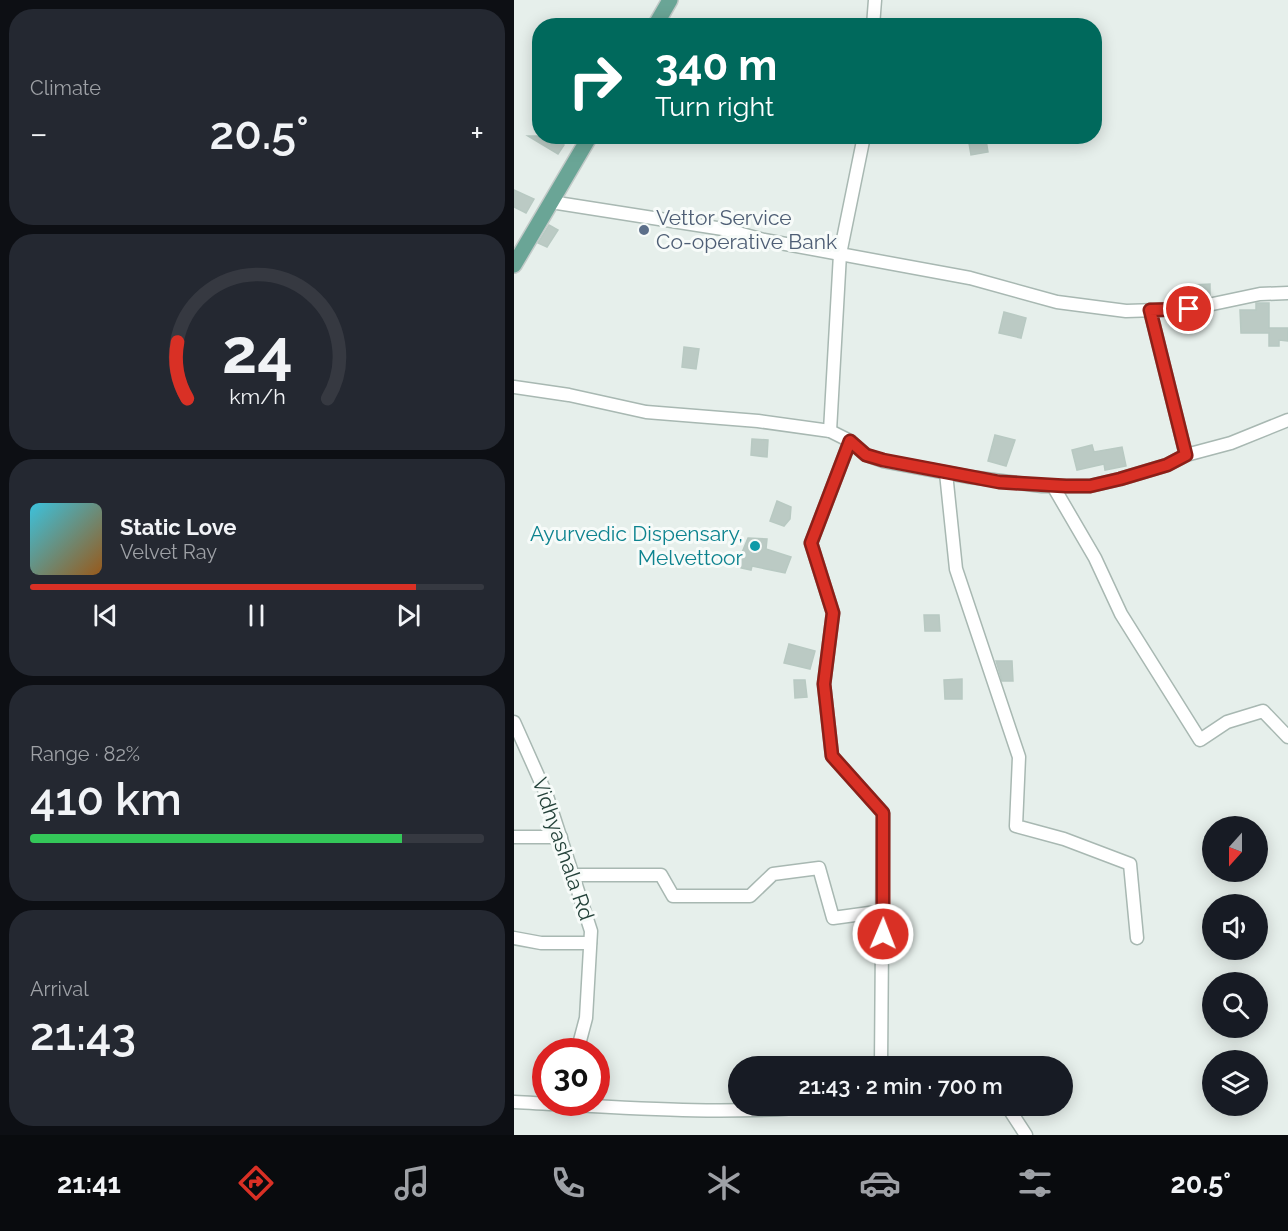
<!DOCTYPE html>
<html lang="en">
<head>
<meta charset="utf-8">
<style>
	:root { --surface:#171b24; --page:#242831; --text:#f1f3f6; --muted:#9ea1a6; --line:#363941; --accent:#d93025 }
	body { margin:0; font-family:Raleway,sans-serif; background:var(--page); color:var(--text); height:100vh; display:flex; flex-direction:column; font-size:22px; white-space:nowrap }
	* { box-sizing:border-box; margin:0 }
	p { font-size:20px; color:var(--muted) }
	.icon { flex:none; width:33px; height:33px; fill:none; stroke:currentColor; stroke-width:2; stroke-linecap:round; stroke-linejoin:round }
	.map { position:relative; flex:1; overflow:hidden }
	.sheet { display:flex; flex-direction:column; gap:9px; padding:9px; background:#0d0f14; width:514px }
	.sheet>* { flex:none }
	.hud { position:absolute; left:18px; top:18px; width:570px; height:126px; border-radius:24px; box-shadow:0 3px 15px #0003; background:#00695c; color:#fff; overflow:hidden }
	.needle { width:39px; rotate:201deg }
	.tools { position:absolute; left:688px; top:816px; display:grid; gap:12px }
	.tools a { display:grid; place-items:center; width:66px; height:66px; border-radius:50%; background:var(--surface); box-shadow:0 3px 15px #0003; font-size:30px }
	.speed { position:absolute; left:18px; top:1038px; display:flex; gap:12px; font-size:30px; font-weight:700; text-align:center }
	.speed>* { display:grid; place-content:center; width:78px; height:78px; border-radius:50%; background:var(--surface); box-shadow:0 3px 15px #0003; line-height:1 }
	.speed .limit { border:9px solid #d22; background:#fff; color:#111 }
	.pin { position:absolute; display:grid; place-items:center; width:51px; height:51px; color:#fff; margin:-26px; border:3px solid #fff; border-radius:50%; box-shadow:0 2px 6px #0007 }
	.me { position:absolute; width:66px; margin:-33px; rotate:1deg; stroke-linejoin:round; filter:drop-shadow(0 0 4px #0008) }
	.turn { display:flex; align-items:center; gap:21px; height:126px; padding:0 24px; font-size:27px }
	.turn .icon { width:78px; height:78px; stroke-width:2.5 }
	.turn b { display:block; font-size:42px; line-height:51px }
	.big { font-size:45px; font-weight:600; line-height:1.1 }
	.sheet .card { flex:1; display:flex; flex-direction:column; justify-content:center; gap:9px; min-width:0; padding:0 21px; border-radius:24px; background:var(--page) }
	.sheet .dial { align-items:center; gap:0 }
	.dial svg { height:156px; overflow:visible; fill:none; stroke:var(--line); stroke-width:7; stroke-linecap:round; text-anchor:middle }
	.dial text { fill:var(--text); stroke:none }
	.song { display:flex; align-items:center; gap:18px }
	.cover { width:72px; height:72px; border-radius:9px; background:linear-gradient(135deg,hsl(190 70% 55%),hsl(30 70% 35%)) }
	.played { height:6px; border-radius:3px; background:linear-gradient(90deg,var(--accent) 85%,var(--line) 85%) }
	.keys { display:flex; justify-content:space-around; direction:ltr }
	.heat { display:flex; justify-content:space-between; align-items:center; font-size:33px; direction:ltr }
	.charge { height:9px; border-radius:4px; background:linear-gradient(90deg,#34c759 82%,var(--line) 0) }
	.trip { position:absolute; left:214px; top:1056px; width:345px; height:60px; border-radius:30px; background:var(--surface); box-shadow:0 3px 15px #0003; font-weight:600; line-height:60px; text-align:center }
	.dock { display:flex; height:96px; justify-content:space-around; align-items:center; background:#090b0e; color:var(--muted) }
	.dock .icon { width:42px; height:42px }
	.dock .selected { color:var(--accent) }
	.dock b { font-size:27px; color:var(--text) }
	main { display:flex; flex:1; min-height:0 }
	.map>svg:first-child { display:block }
</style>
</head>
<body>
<main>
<section class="sheet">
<div class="card"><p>Climate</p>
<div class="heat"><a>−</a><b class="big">20.5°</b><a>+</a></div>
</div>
<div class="card dial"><svg viewBox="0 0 100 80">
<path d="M14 69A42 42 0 1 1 86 69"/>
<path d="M14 69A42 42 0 0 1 9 40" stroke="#d93025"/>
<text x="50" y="56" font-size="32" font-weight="700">24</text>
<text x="50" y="72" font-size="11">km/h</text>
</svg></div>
<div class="card">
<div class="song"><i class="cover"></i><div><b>Static Love</b><p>Velvet Ray</p></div></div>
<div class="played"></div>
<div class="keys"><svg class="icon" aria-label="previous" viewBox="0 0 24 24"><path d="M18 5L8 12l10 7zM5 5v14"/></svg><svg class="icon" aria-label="pause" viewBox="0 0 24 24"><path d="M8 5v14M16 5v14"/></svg><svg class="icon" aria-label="next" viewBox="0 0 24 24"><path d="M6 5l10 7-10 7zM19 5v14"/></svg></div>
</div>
<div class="card"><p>Range · 82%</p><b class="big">410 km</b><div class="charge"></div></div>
<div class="card"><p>Arrival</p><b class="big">21:43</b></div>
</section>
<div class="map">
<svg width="774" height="1135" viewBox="0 0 774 1135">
	<rect width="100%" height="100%" fill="#e6efeb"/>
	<g fill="#bbcac4" stroke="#b8c9c2" stroke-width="1.5">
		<polygon points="14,136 35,136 50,145 44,154"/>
		<polygon points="472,140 474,152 457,155 455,143"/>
		<polygon points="0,190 20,199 12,213 0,207"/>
		<polygon points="35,225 44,230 33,247 24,243"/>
		<polygon points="696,284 696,296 680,300 678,285"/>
		<polygon points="742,303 755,303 755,328 774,328 774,341 765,340 765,346 755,346 755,333 727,333 726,310 742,310"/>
		<polygon points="490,312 512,318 507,338 485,333"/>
		<polygon points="170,347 185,349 182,369 168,367"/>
		<polygon points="481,435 501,440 492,466 474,461"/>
		<polygon points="238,439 254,440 253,457 237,455"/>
		<polygon points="578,445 580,452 608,447 612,466 591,470 590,464 563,470 558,450"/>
		<polygon points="263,501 277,507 276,519 270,526 256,521"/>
		<polygon points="234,538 253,539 252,549 277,557 271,573 238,566 237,570 227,568 227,555"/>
		<polygon points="410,615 425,615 426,631 411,631"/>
		<polygon points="275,644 301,651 296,669 270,663"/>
		<polygon points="482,661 498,661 499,681 488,681"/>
		<polygon points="448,679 448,699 431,699 430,680"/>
		<polygon points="280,680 291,680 293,697 281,698"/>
	</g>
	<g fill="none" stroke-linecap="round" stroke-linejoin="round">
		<defs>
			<g id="minor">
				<polyline points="359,26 361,0"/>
				<polyline points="37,202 209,229 250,240 456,278 543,302 612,311 675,309 746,294 774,293"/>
				<polyline points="636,310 672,455"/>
				<polyline points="0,387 55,395 132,412 244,421 316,431 336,441 352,455 369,461 456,477 528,486 576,486 606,479 653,465 672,455 717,443 774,420"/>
				<polyline points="316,431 326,254 350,136"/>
				<polyline points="336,441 297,543 319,613 310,684 318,756 369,813 367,1066"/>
				<polyline points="432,473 442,569 505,757 502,826 550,839 616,864 623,938"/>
				<polyline points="539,486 581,558 607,614 686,740 713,722 749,711 774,737"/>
				<polyline points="0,722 33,796 77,931 72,1018 63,1052"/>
				<polyline points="0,837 47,837"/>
				<polyline points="59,875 147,875 159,896 236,896 259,874 305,868 319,918 370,911"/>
				<polyline points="0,938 27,943 76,943"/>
				<path d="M 0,1102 C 102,1107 205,1116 307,1106"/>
				<polyline points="493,1106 512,1135"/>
			</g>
			<g id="major">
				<polyline points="141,26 156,0"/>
				<polyline points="0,265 76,136"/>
			</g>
		</defs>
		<use href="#minor" stroke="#a8b8b2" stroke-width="15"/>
		<use href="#major" stroke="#c2cac8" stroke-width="18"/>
		<use href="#minor" stroke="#fff" stroke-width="12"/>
		<use href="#major" stroke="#6aa596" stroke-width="15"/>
	</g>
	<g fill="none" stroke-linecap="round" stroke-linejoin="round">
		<defs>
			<polyline id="route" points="369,934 369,813 318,756 310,684 319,613 297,543 336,441 352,455 369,460 485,482 552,486 576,486 606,479 653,465 672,455 636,310 675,309"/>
		</defs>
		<use href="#route" stroke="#8d1f18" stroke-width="15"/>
		<use href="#route" stroke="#d93025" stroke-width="10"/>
	</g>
	<circle fill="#5c6f8a" stroke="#f7fbf9" stroke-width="2" cx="130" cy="230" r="6"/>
	<circle fill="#0f9aa8" stroke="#f7fbf9" stroke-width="2" cx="241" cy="546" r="6"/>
	<g text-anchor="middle" stroke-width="6" stroke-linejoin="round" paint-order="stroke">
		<g font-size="21" fill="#4e5e75" stroke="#f7fbf9" text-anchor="start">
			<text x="142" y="225">Vettor Service<tspan x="142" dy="24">Co-operative Bank</tspan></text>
		</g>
		<g font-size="21" fill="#0d838f" stroke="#f7fbf9" text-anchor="end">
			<text x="229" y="541">Ayurvedic Dispensary,<tspan x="229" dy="24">Melvettoor</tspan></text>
		</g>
		<g font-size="21" fill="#24423a" stroke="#f7fbf9">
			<text transform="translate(49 849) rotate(71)" y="7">Vidhyashala Rd</text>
		</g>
	</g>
</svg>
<div class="tools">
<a><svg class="needle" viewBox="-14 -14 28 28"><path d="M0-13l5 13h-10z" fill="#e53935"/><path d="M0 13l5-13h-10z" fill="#9ea1a6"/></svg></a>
<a><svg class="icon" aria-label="sound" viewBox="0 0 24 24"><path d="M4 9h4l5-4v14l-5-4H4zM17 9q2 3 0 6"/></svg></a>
<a><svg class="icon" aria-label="search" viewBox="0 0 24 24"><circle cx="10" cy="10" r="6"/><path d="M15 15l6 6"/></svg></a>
<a><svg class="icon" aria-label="layers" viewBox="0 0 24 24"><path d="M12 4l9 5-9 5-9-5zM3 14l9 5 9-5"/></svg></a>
</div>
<div class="speed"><div class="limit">30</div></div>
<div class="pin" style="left:675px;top:309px;background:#d93025"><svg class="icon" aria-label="arrive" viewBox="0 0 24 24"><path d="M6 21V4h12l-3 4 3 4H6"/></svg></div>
<svg class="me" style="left:369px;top:934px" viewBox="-20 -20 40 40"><circle r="17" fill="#d93025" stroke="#fff" stroke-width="3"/><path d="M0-11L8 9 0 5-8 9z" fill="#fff"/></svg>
<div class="trip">21:43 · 2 min · 700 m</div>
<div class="hud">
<div class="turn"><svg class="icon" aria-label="right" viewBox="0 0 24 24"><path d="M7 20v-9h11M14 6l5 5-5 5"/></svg><div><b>340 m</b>Turn right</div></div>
</div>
</div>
</main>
<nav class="dock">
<b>21:41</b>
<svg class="icon selected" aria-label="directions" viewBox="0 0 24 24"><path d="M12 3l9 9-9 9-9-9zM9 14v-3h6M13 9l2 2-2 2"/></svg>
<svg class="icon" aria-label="music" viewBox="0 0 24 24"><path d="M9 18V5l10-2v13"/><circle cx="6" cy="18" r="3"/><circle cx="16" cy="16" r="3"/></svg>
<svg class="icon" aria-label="phone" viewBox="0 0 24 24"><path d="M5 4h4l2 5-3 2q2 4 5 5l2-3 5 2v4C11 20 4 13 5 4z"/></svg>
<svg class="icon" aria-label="climate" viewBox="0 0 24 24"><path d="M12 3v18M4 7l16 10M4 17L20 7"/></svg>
<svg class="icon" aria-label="car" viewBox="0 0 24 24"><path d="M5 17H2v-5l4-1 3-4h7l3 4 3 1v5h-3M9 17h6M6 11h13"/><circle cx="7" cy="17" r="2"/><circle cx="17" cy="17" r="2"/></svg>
<svg class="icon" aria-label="filters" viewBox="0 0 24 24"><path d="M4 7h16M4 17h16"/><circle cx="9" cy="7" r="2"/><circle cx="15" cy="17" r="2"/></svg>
<b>20.5°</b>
</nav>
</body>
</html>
